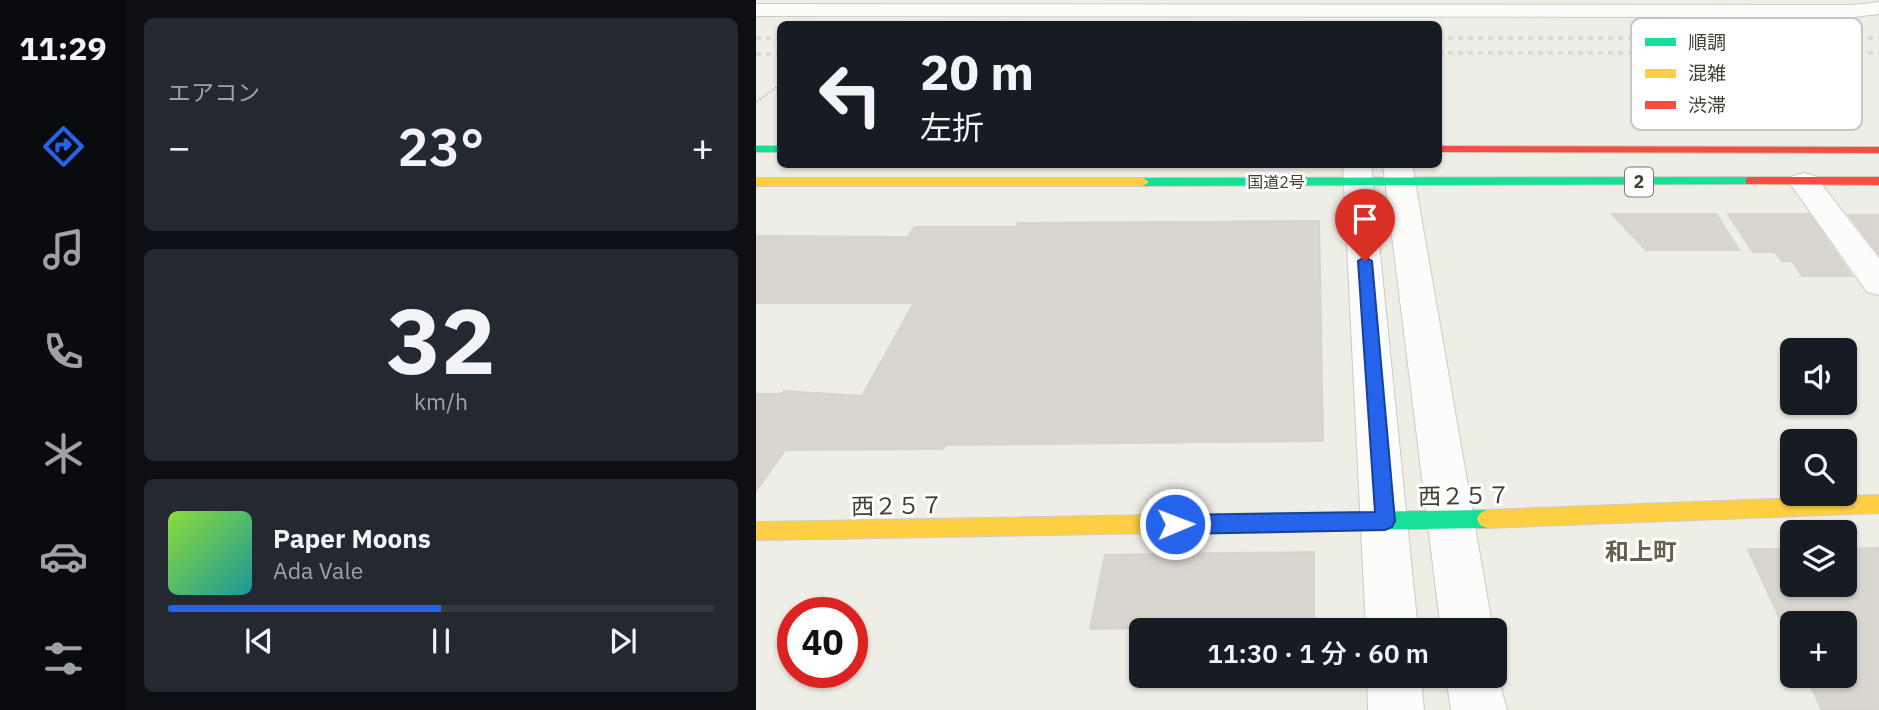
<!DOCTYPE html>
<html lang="ja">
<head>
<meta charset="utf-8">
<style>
	:root { --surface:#171b24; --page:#242831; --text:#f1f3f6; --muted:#9ea1a6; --line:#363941; --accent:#2563eb }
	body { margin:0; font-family:"IBM Plex Sans","Noto Sans JP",sans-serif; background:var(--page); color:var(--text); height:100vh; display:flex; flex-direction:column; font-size:26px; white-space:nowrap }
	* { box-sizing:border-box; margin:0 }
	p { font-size:23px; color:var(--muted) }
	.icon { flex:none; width:38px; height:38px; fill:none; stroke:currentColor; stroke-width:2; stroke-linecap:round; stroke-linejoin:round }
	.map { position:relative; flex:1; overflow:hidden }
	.details { display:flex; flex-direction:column; gap:18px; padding:18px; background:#0d0f14; width:630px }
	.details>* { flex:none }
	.banner { position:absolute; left:21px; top:21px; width:665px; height:147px; border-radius:10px; box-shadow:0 2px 5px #0004; background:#171b24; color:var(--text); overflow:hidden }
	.buttons { position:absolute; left:1024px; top:338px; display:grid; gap:14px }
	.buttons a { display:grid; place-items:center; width:77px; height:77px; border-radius:10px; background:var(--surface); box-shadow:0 2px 5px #0004; font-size:35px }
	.speed { position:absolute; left:21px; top:597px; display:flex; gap:14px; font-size:35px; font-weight:700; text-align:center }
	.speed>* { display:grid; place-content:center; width:91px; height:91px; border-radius:50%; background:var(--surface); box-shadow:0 2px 5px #0004; line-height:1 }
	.speed .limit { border:10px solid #d22; background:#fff; color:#111 }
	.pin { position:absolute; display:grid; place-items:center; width:60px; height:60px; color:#fff; margin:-72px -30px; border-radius:50% 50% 50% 0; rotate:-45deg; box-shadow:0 0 7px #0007 }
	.pin .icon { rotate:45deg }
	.me { position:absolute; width:77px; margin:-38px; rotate:89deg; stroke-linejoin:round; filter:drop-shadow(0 0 5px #0008) }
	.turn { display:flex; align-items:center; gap:24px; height:147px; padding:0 28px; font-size:32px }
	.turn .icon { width:91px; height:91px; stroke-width:2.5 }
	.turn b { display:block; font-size:49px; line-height:60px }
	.big { font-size:52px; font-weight:600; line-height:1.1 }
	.details .widget { flex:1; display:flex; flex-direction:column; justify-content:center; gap:10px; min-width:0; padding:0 24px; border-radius:10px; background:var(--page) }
	.details .dial { align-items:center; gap:0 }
	.dial b { font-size:91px; line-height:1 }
	.song { display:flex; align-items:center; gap:21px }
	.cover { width:84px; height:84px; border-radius:10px; background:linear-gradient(135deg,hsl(90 70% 55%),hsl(180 70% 35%)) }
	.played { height:7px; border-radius:4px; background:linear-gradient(90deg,var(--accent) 50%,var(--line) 50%) }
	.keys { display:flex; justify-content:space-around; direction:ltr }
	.heat { display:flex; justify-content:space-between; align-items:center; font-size:38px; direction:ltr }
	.trip { position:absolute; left:373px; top:618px; width:378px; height:70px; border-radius:10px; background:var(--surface); box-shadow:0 2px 5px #0004; font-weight:600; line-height:70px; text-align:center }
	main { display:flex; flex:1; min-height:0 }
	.tabs { display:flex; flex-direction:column; width:126px; justify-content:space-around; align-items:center; background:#090b0e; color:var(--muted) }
	.tabs .icon { width:49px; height:49px }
	.tabs .current { color:var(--accent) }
	.tabs b { font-size:32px; color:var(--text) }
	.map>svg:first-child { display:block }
</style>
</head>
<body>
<main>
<nav class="tabs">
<b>11:29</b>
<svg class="icon current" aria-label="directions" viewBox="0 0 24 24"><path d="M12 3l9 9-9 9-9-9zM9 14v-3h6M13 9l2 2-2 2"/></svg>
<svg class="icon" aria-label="music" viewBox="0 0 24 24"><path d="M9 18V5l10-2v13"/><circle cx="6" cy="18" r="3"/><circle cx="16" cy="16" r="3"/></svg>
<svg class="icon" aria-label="phone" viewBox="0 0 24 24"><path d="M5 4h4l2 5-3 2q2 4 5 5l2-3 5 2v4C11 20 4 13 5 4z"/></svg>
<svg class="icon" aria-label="climate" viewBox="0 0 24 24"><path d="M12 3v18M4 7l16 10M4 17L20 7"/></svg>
<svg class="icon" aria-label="car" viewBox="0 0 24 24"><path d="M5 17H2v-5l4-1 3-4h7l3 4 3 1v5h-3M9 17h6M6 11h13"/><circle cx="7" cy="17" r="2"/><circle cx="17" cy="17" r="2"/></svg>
<svg class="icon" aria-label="filters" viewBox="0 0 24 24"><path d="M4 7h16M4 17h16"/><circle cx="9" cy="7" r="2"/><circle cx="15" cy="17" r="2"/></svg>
</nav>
<section class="details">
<div class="widget"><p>エアコン</p>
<div class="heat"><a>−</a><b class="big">23°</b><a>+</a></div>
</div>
<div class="widget dial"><b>32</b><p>km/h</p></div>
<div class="widget">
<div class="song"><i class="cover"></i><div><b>Paper Moons</b><p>Ada Vale</p></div></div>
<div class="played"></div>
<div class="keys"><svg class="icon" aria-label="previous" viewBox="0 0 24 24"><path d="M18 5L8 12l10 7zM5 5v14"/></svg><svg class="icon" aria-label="pause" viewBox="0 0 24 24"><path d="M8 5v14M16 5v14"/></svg><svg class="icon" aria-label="next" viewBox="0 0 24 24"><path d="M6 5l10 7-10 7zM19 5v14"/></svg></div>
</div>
</section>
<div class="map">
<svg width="1123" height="710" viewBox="0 0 1123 710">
	<rect width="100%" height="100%" fill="#eeede6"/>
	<g fill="#d8d6cf" stroke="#d6d4cc" stroke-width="2">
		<polygon points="856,214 960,214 983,250 890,250"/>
		<polygon points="972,214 1053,214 1096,276 1046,276 1036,261 1026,261 1019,252 997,252"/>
		<polygon points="1093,215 1123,215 1123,254"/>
		<polygon points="563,221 567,441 189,445 187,449 29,450 0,491 0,394 25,394 28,391 106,396 158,303 0,303 0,236 152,237 158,227 260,227 262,223"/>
		<polygon points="1123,548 1123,710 1066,710 1050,676 1088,676 1088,623 1036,623 1036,645 992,549 1036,549 1036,584 1088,584 1088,549"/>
		<polygon points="558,552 558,625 334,629 349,555"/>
	</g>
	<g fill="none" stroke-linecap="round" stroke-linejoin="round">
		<defs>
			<g id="street">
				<polygon points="1123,2 1123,14 1098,17 0,16 0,4 1098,5"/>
				<polygon points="587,164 615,164 662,630 610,630"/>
				<polygon points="627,164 656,164 737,630 685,630"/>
				<polygon points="1048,173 1059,176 1123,258 1123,295 1111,292 1033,182 1037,176"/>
				<polygon points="738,662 751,710 695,710 690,676 738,676"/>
				<polygon points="611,676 665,676 668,710 612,710"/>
			</g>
			<g id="fast">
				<rect x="0" y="146" width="24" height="6"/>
				<polygon points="994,177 998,178 998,184 387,186 381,182 387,178"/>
				<polygon points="731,510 738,513 741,519 738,525 731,528 403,533 396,530 393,524 396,518 403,515"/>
			</g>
			<g id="slow">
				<polygon points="0,178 387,178 393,182 387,186 0,186"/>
				<polygon points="1123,495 1123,513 731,528 724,525 721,519 724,513 731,510"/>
				<polygon points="403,515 410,518 413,524 410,530 403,533 0,540 0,522"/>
			</g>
			<g id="jam">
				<polygon points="682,146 1123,147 1123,153 682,152"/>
				<polygon points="994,177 1123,177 1123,185 990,184 990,178"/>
			</g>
		</defs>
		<use href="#street" stroke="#cccbc4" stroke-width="2"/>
		<use href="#fast" stroke="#ceccbd" stroke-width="2"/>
		<use href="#slow" stroke="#ceccbd" stroke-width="2"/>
		<use href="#jam" stroke="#ceccbd" stroke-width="2"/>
		<polyline stroke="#cccbc6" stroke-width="2.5" stroke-dasharray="2 2" stroke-linecap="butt" points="0,102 24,85"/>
		<use href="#street" fill="#fcfcfb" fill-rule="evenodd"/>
		<use href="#fast" fill="#16e098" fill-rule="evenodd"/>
		<use href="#slow" fill="#ffcf43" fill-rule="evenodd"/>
		<use href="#jam" fill="#f24e42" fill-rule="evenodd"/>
		<g stroke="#d8d8d7" stroke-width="3.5" stroke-dasharray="5 5" stroke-linecap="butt">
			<polyline points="0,38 24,38"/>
			<polyline points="682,38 1123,38"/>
			<polyline points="682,53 1123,53"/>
			<polyline points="0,54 24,54"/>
		</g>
	</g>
	<polygon fill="#2563eb" stroke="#184099" stroke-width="2" points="609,257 616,261 639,521 636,527 629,530 419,534 412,531 409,524 412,518 419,515 619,512 602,261"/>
	<g text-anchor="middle" stroke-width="6" stroke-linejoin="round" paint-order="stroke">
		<g font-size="16" fill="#434034" stroke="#fff">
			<text x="520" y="188">国道2号</text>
		</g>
		<rect fill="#fff" stroke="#7b7971" stroke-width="2" x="869" y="167.5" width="28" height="29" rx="5"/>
		<g font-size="18" font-weight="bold" fill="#434034">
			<text x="883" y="188">2</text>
		</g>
		<g font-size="23" fill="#434034" stroke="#fff">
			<text transform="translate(708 496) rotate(-1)" y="8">西２５７</text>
			<text transform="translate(141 506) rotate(-1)" y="8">西２５７</text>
		</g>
		<g font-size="24" font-weight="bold" fill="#66604b" stroke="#fff">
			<text x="885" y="560">和上町</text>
		</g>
	</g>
	<rect x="875" y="18" width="231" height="112" rx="10" fill="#fff" stroke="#c7c6c2" stroke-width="2"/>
	<rect x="889" y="38" width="31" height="8" fill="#16e098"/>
	<rect x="889" y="69" width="31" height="9" fill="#ffcf43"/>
	<rect x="889" y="101" width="31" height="8" fill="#f24e42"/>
	<g font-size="19" fill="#434034">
		<text x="932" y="49">順調</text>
		<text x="932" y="80">混雑</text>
		<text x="932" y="112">渋滞</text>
	</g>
</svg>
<div class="buttons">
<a><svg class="icon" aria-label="sound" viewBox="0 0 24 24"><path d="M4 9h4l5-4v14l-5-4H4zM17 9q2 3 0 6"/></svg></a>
<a><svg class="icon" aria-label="search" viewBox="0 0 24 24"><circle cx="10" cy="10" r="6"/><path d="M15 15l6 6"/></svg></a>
<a><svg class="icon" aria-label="layers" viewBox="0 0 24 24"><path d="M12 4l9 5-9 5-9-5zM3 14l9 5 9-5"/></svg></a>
<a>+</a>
</div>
<div class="speed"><div class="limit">40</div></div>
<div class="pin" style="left:609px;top:261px;background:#d93025"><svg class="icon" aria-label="arrive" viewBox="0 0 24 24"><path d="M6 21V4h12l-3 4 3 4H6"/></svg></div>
<svg class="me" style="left:419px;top:524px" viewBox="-20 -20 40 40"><circle r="17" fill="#2563eb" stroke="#fff" stroke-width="3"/><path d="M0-11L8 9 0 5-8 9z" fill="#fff"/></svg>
<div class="trip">11:30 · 1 分 · 60 m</div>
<div class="banner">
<div class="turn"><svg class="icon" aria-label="left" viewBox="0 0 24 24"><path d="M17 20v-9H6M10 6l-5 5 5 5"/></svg><div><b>20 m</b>左折</div></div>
</div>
</div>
</main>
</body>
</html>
